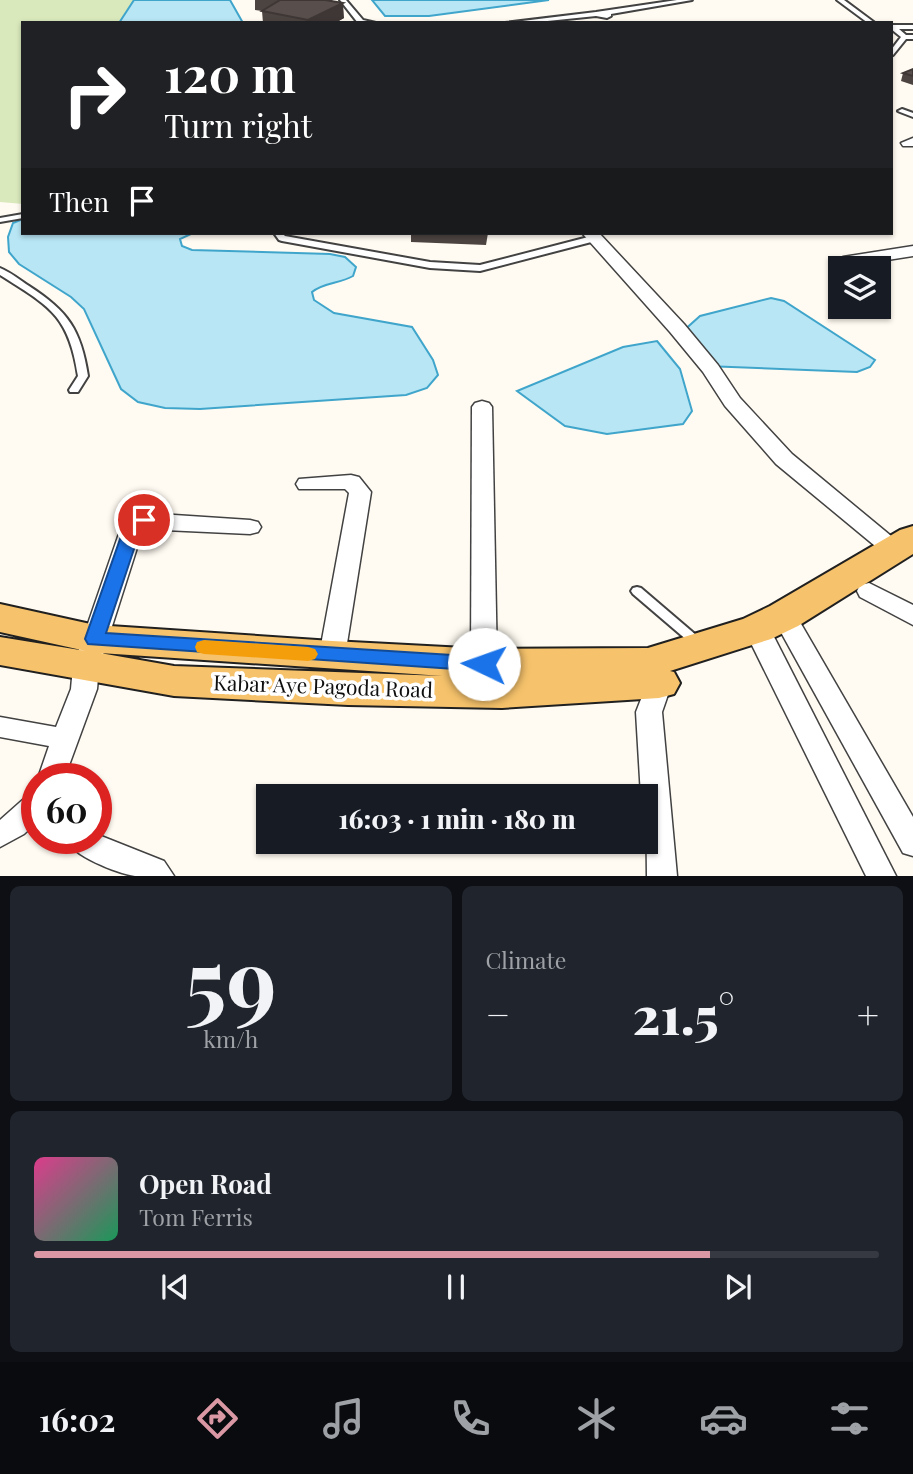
<!DOCTYPE html>
<html lang="en">
<head>
<meta charset="utf-8">
<style>
	:root { --surface:#171b24; --page:#20242c; --text:#f1f3f6; --muted:#9ea1a6; --line:#363941; --accent:#da98a5 }
	body { margin:0; font-family:"Playfair Display",serif; background:var(--page); color:var(--text); height:100vh; display:flex; flex-direction:column; font-size:26px; white-space:nowrap }
	* { box-sizing:border-box; margin:0 }
	p { font-size:23px; color:var(--muted) }
	.icon { flex:none; width:38px; height:38px; fill:none; stroke:currentColor; stroke-width:2; stroke-linecap:round; stroke-linejoin:round }
	.map { position:relative; height:876px; overflow:hidden }
	.drawer { display:flex; flex-direction:column; gap:10px; padding:10px; background:#0d0f14; flex:1 }
	.drawer>* { flex:none }
	.hud { position:absolute; left:21px; top:21px; width:872px; height:214px; border-radius:0px; box-shadow:0 2px 5px #0004; background:#202124; color:#fff; overflow:hidden }
	.buttons { position:absolute; left:828px; top:256px; display:grid; gap:14px }
	.buttons a { display:grid; place-items:center; width:63px; height:63px; border-radius:0px; background:var(--surface); box-shadow:0 2px 5px #0004; font-size:35px }
	.speed { position:absolute; left:21px; top:763px; display:flex; gap:14px; font-size:35px; font-weight:700; text-align:center }
	.speed>* { display:grid; place-content:center; width:91px; height:91px; border-radius:50%; background:var(--surface); box-shadow:0 2px 5px #0004; line-height:1 }
	.speed .limit { border:10px solid #d22; background:#fff; color:#111 }
	.pin { position:absolute; display:grid; place-items:center; width:60px; height:60px; color:#fff; margin:-30px; border:4px solid #fff; border-radius:50%; box-shadow:0 2px 7px #0007 }
	.me { position:absolute; width:77px; margin:-38px; rotate:273deg; stroke-linejoin:round; filter:drop-shadow(0 0 5px #0008) }
	.turn { display:flex; align-items:center; gap:24px; height:147px; padding:0 28px; font-size:32px }
	.turn .icon { width:91px; height:91px; stroke-width:2.5 }
	.turn b { display:block; font-size:49px; line-height:60px }
	.then { display:flex; align-items:center; height:66px; padding:0 28px; background:#0003; gap:14px; font-size:26px }
	.big { font-size:52px; font-weight:800; line-height:1.1 }
	.drawer .widget { flex:1; display:flex; flex-direction:column; justify-content:center; gap:10px; min-width:0; padding:0 24px; border-radius:10px; background:var(--page) }
	.drawer .dial { align-items:center; gap:0 }
	.dial b { font-size:91px; line-height:1 }
	.song { display:flex; align-items:center; gap:21px }
	.cover { width:84px; height:84px; border-radius:10px; background:linear-gradient(135deg,hsl(330 70% 55%),hsl(150 70% 35%)) }
	.played { height:7px; border-radius:4px; background:linear-gradient(90deg,var(--accent) 80%,var(--line) 80%) }
	.keys { display:flex; justify-content:space-around; direction:ltr }
	.heat { display:flex; justify-content:space-between; align-items:center; font-size:38px; direction:ltr }
	.drawer .tiles { flex:1; display:grid; gap:10px; grid-template-columns:1fr 1fr }
	.widget:last-child { grid-column:span 2 }
	.trip { position:absolute; left:256px; top:784px; width:402px; height:70px; border-radius:0px; background:var(--surface); box-shadow:0 2px 5px #0004; font-weight:800; line-height:70px; text-align:center }
	.tab-bar { display:flex; height:112px; justify-content:space-around; align-items:center; background:#090b0e; color:var(--muted) }
	.tab-bar .icon { width:49px; height:49px }
	.tab-bar .current { color:var(--accent) }
	.tab-bar b { font-size:32px; color:var(--text) }
	.map>svg:first-child { display:block }
</style>
</head>
<body>
<div class="map">
<svg width="913" height="876" viewBox="0 0 913 876">
	<rect width="100%" height="100%" fill="#fffbf2"/>
	<polygon fill="#d9e9bc" points="0,0 134,0 119,23 23,23 23,204 0,202"/>
	<g fill="#b8e6f5" stroke="#40a5cb" stroke-width="2">
		<polygon points="134,0 230,0 243,23 119,23"/>
		<polygon points="372,0 549,0 429,16 385,16"/>
		<path d="M 23,219 L 23,233 L 193,233 L 180,239 L 182,246 L 192,250 L 330,254 L 345,257 L 356,267 L 353,276 C 339,284 324,282 312,292 L 314,300 L 334,313 L 412,327 L 433,360 L 438,375 L 427,388 L 406,395 L 200,409 L 165,408 L 138,402 L 121,389 L 84,309 L 71,297 L 19,264 L 9,252 L 8,237 L 13,223 Z"/>
		<polygon points="771,298 784,301 875,360 870,367 857,372 705,366 681,333 700,316"/>
		<polygon points="657,341 680,369 692,411 683,424 607,434 565,426 517,391 623,347"/>
	</g>
	<g fill="none" stroke-linecap="round" stroke-linejoin="round">
		<defs>
			<g id="service">
				<polygon points="340,0 346,0 363,20 376,23 358,23"/>
				<polygon points="677,0 692,0 611,14 611,16 607,18 596,16 528,23 505,23 596,12"/>
				<polygon points="837,0 844,0 875,23 868,23"/>
				<polygon points="891,25 913,25 913,29 899,29 906,35 913,35 913,39 906,39 893,55 891,56 891,50 901,37 891,29"/>
				<polygon points="902,109 913,113 913,117 900,112 898,111"/>
				<polygon points="23,214 23,218 0,222 0,218"/>
				<polygon points="274,233 282,233 285,236 430,262 480,265 596,235 600,238 599,240 480,271 430,268 282,241 279,240"/>
				<path d="M 0,268 C 10,272 20,280 29,286 C 68,311 81,330 88,376 L 78,392 L 70,392 L 69,390 L 78,376 C 69,315 49,306 0,275 Z"/>
				<polygon points="637,587 641,588 703,641 705,644 703,647 699,648 695,647 633,594 631,591 633,588"/>
			</g>
			<g id="minor">
				<polygon points="913,138 913,146 903,146 901,143"/>
				<polygon points="582,233 599,233 684,324 718,365 740,398 792,454 902,545 906,550 902,555 894,558 886,555 776,464 725,406 703,372 670,332"/>
				<polygon points="913,246 913,256 843,267 834,262 843,257"/>
				<polygon points="482,401 489,403 492,407 497,664 493,671 484,673 475,671 471,664 472,407 475,403"/>
				<polygon points="351,475 359,477 371,492 345,656 341,662 332,665 323,662 319,656 349,493 345,489 299,489 296,484 299,479"/>
				<polygon points="144,513 250,520 258,522 261,527 258,532 250,534 143,529 99,667 97,689 64,779 37,781 49,746 0,737 0,717 56,727 71,689 73,667 122,525 125,520"/>
				<polygon points="869,583 913,605 913,625 860,597 857,591 860,585"/>
				<polygon points="784,607 793,610 913,817 913,856 903,853 772,616 775,610"/>
				<polygon points="757,620 766,623 770,629 896,876 866,876 744,629 748,623"/>
				<polygon points="659,673 668,676 672,683 662,712 677,876 647,876 646,796 641,796 636,712 650,676"/>
				<polygon points="37,793 37,822 24,834 0,847 0,820 27,796"/>
				<path d="M 96,834 L 164,861 L 174,876 C 161,876 148,876 135,876 C 116,873 73,856 64,838 L 96,838 Z"/>
			</g>
			<path id="primary" d="M 913,526 L 913,554 L 798,626 L 771,639 L 670,671 L 674,672 L 680,683 L 674,694 L 659,698 L 502,708 L 348,705 L 174,696 L 0,665 L 0,637 L 86,651 L 0,632 L 0,604 L 95,625 L 332,641 L 484,649 L 648,648 L 743,619 L 770,606 L 900,530 ZM 100,653 L 443,676 L 174,666 Z"/>
		</defs>
		<use href="#service" stroke="#424242" stroke-width="4"/>
		<use href="#minor" stroke="#424242" stroke-width="3"/>
		<use href="#primary" stroke="#202020" stroke-width="4"/>
		<use href="#service" fill="#fff" fill-rule="evenodd"/>
		<use href="#minor" fill="#fff" fill-rule="evenodd"/>
		<use href="#primary" fill="#f6c26b" fill-rule="evenodd"/>
	</g>
	<g fill="#4c4441">
		<polygon points="255,0 332,0 344,18 335,23 263,23 262,11 255,10"/>
		<polygon points="913,69 913,85 901,81 903,73"/>
		<polygon points="411,233 488,233 486,245 411,242"/>
	</g>
	<polygon fill="#3e3735" points="343,3 344,18 335,23 308,23 308,20"/>
	<g fill="#584f4c" stroke="#3e3735" stroke-width="2">
		<polygon points="279,0 325,0 343,3 308,20 262,11 280,0"/>
		<polygon points="913,69 913,76 903,73"/>
	</g>
	<polygon fill="#1a73e8" stroke="#114b97" stroke-width="2" points="144,514 152,520 141,528 106,633 484,657 491,659 494,664 491,669 484,671 88,644 85,639 125,525 127,521"/>
	<polygon fill="#f59e0b" points="204,640 308,647 315,649 318,654 315,659 308,661 204,654 197,652 195,647 197,642"/>
	<g text-anchor="middle" stroke-width="7" stroke-linejoin="round" paint-order="stroke">
		<g font-size="21" fill="#0f0f0f" stroke="#fff">
			<text transform="translate(323 687) rotate(2)" y="7">Kabar Aye Pagoda Road</text>
		</g>
	</g>
</svg>
<div class="buttons">
<a><svg class="icon" aria-label="layers" viewBox="0 0 24 24"><path d="M12 4l9 5-9 5-9-5zM3 14l9 5 9-5"/></svg></a>
</div>
<div class="speed"><div class="limit">60</div></div>
<div class="pin" style="left:144px;top:520px;background:#d93025"><svg class="icon" aria-label="arrive" viewBox="0 0 24 24"><path d="M6 21V4h12l-3 4 3 4H6"/></svg></div>
<svg class="me" style="left:484px;top:664px" viewBox="-20 -20 40 40"><circle r="19" fill="#fff"/><path d="M0-13L10 11 0 6-10 11z" fill="#1a73e8"/></svg>
<div class="trip">16:03 · 1 min · 180 m</div>
<div class="hud">
<div class="turn"><svg class="icon" aria-label="right" viewBox="0 0 24 24"><path d="M7 20v-9h11M14 6l5 5-5 5"/></svg><div><b>120 m</b>Turn right</div></div>
<div class="then">Then<svg class="icon" aria-label="arrive" viewBox="0 0 24 24"><path d="M6 21V4h12l-3 4 3 4H6"/></svg></div>
</div>
</div>
<section class="drawer">
<div class="tiles">
<div class="widget dial"><b>59</b><p>km/h</p></div>
<div class="widget"><p>Climate</p>
<div class="heat"><a>−</a><b class="big">21.5°</b><a>+</a></div>
</div>
<div class="widget">
<div class="song"><i class="cover"></i><div><b>Open Road</b><p>Tom Ferris</p></div></div>
<div class="played"></div>
<div class="keys"><svg class="icon" aria-label="previous" viewBox="0 0 24 24"><path d="M18 5L8 12l10 7zM5 5v14"/></svg><svg class="icon" aria-label="pause" viewBox="0 0 24 24"><path d="M8 5v14M16 5v14"/></svg><svg class="icon" aria-label="next" viewBox="0 0 24 24"><path d="M6 5l10 7-10 7zM19 5v14"/></svg></div>
</div>
</div>
</section>
<nav class="tab-bar">
<b>16:02</b>
<svg class="icon current" aria-label="directions" viewBox="0 0 24 24"><path d="M12 3l9 9-9 9-9-9zM9 14v-3h6M13 9l2 2-2 2"/></svg>
<svg class="icon" aria-label="music" viewBox="0 0 24 24"><path d="M9 18V5l10-2v13"/><circle cx="6" cy="18" r="3"/><circle cx="16" cy="16" r="3"/></svg>
<svg class="icon" aria-label="phone" viewBox="0 0 24 24"><path d="M5 4h4l2 5-3 2q2 4 5 5l2-3 5 2v4C11 20 4 13 5 4z"/></svg>
<svg class="icon" aria-label="climate" viewBox="0 0 24 24"><path d="M12 3v18M4 7l16 10M4 17L20 7"/></svg>
<svg class="icon" aria-label="car" viewBox="0 0 24 24"><path d="M5 17H2v-5l4-1 3-4h7l3 4 3 1v5h-3M9 17h6M6 11h13"/><circle cx="7" cy="17" r="2"/><circle cx="17" cy="17" r="2"/></svg>
<svg class="icon" aria-label="filters" viewBox="0 0 24 24"><path d="M4 7h16M4 17h16"/><circle cx="9" cy="7" r="2"/><circle cx="15" cy="17" r="2"/></svg>
</nav>
</body>
</html>
